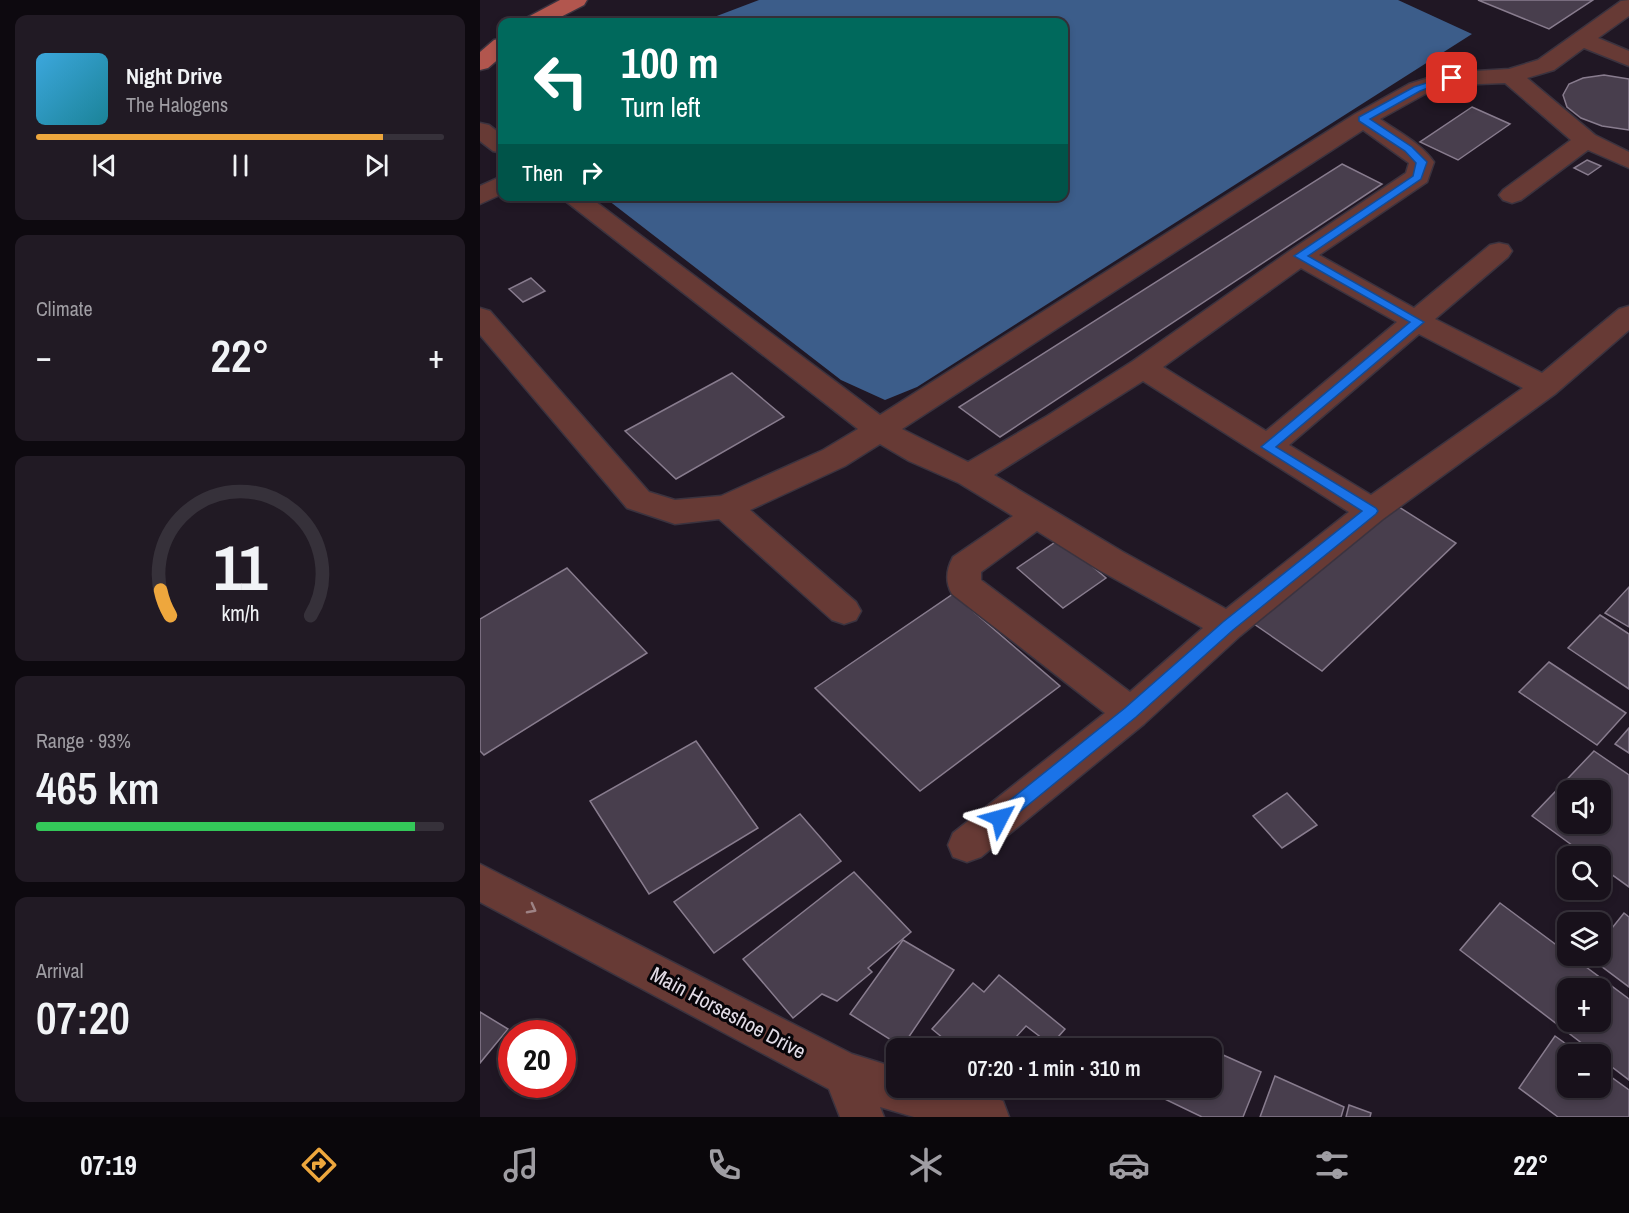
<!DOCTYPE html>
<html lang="en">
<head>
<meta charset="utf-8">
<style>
	:root { --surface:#18111b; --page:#211a24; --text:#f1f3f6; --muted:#9f9da3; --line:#36313a; --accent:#eea73d }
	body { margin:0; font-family:"Archivo Narrow",sans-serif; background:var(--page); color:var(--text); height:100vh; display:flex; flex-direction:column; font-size:22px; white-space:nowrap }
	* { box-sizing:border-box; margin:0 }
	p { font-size:20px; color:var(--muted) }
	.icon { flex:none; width:33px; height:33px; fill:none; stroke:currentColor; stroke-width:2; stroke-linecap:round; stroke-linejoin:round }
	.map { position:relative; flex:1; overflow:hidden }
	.drawer { display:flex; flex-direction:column; gap:15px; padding:15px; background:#0d090f; width:480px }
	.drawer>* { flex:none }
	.top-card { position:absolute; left:18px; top:18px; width:570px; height:183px; border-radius:12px; box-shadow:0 3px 9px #0003,0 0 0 2px var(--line); background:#00695c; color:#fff; overflow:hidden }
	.fabs { position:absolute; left:1077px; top:780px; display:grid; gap:12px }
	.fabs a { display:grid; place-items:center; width:54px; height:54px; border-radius:12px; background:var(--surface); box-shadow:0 3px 9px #0003,0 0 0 2px var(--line); font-size:30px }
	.speed { position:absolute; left:18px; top:1020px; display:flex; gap:12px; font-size:30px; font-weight:700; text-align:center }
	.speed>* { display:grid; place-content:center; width:78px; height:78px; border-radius:50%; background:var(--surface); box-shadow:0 3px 9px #0003,0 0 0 2px var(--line); line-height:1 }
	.speed .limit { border:9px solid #d22; background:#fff; color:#111 }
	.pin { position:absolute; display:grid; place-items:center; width:51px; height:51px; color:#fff; margin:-26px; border-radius:12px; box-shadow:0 3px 9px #0006 }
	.me { position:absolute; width:66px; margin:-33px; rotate:51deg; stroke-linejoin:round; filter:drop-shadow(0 0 4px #0008) }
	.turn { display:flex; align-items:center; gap:21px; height:126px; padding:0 24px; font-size:27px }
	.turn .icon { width:78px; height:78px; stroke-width:2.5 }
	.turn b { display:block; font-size:42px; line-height:51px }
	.then { display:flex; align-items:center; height:57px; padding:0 24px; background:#0003; gap:12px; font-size:22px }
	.big { font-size:45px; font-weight:600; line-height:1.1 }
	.drawer .tile { flex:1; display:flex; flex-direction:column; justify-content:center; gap:9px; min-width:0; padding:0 21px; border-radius:12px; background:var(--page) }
	.drawer .dial { align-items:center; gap:0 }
	.dial svg { height:156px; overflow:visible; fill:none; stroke:var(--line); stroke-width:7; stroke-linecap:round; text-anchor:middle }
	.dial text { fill:var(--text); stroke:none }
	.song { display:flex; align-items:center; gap:18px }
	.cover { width:72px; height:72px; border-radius:9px; background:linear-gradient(135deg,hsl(200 70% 55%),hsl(190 70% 35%)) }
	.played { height:6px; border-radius:3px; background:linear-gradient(90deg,var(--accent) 85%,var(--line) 85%) }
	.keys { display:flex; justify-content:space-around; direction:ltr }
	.heat { display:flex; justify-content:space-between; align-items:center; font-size:33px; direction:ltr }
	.charge { height:9px; border-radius:4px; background:linear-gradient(90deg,#34c759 93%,var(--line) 0) }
	.trip { position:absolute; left:406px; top:1038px; width:336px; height:60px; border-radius:12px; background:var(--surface); box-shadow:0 3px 9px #0003,0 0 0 2px var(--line); font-weight:600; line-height:60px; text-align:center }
	.tab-bar { display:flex; height:96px; justify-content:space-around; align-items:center; background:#0a070b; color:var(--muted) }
	.tab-bar .icon { width:42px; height:42px }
	.tab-bar .current { color:var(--accent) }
	.tab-bar b { font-size:27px; color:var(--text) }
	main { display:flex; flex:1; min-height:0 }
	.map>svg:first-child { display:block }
</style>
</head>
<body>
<main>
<section class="drawer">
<div class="tile">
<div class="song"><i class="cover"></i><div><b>Night Drive</b><p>The Halogens</p></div></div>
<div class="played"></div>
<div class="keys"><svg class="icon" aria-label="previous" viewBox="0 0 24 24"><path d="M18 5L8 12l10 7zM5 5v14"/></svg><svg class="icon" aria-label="pause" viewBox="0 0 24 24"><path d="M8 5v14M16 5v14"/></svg><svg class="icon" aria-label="next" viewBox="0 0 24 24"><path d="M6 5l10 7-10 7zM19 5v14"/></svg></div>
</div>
<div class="tile"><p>Climate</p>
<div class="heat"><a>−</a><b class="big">22°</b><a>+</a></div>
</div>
<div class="tile dial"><svg viewBox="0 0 100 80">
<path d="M14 69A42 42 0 1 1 86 69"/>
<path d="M14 69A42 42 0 0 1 9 56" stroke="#eea73d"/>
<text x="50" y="56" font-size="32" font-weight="700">11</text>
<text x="50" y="72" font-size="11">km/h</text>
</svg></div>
<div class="tile"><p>Range · 93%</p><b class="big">465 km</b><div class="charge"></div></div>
<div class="tile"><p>Arrival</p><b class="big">07:20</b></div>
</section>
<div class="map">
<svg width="1149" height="1117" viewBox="0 0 1149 1117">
	<rect width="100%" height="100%" fill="#201724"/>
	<polygon fill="#3c5d8a" points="279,0 918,0 992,34 437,387 405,400 361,380 124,197 584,196 584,22 221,22"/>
	<g fill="#483e4d" stroke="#887c8e" stroke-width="1.5" fill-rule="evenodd">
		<polygon points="998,0 1113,0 1069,29"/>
		<polygon points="1124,75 1149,79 1149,130 1122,126 1101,118 1087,107 1083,95 1089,84 1103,78"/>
		<polygon points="992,107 1030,124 978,160 940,142"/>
		<polygon points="1107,160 1121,166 1108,175 1094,168"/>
		<polygon points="862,164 902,184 520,437 479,407"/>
		<polygon points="51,278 65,291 43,302 29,289"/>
		<polygon points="252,373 304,417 196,479 145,431"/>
		<polygon points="911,502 976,543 842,671 774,624"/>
		<polygon points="580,539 626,578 583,608 537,568"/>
		<polygon points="87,568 167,653 4,755 0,751 0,619"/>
		<polygon points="1149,587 1149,627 1125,613"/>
		<polygon points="473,594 580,686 440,791 335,688"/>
		<polygon points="1120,615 1149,634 1149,689 1088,648"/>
		<polygon points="1069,662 1146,713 1117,745 1039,692"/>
		<polygon points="1149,728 1149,753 1135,744"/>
		<polygon points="216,741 278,828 169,894 110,801"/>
		<path d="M 1114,751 L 1149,775 L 1149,887 L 1120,866 L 1120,856 L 1107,856 L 1052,816 ZM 1088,790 L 1120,790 L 1120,824 L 1088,824 Z"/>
		<polygon points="807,793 837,825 802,848 773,816"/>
		<polygon points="320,814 361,861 234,953 194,902"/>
		<polygon points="374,872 431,932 388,968 392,972 357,1001 342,994 313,1018 263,959"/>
		<path d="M 1020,903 L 1149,999 L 1149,1080 L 1120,1058 L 1120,1054 L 1116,1054 L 980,950 ZM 1088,988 L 1120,988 L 1120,1022 L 1088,1022 Z"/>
		<polygon points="1144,913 1149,917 1149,987 1109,957 1120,956 1120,943"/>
		<polygon points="423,940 474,970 422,1047 370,1014"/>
		<polygon points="519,975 585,1029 571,1045 546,1026 526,1048 475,1048 452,1029 493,983 504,992"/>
		<polygon points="0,1012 28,1029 0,1063"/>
		<polygon points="1075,1036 1100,1054 1088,1054 1088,1088 1120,1088 1120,1069 1149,1090 1149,1117 1078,1117 1039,1088"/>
		<polygon points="706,1038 730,1048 696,1048"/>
		<polygon points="732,1050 781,1072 763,1117 722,1117 662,1088 732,1088"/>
		<polygon points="795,1076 864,1107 861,1117 780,1117"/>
		<polygon points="869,1105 891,1113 890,1117 866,1117"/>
	</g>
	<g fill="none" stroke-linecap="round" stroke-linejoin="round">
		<defs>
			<g id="minor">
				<path d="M 1149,0 L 1149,16 L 1118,38 L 1149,51 L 1149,66 L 1104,48 L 1074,70 L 1047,78 L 1115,135 L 1149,152 L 1149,168 L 1108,150 L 1041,200 L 1032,203 L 1023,200 L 1019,195 L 1023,190 L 1091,140 L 1025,83 L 974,85 L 945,94 L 900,119 C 918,132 941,143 954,162 L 947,182 L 839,255 L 934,308 L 1010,245 L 1019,243 L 1028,245 L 1032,251 L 1028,257 L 955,319 L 1062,373 L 1139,309 L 1149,306 L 1149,330 L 1075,394 L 903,519 L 760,636 L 664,724 L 501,857 L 487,862 L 473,857 L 468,845 L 473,833 L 625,713 L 472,594 C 465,582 466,570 473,557 L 533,516 L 479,483 L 429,461 L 400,444 L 365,466 L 270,510 L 376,602 L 381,611 L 376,620 L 364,624 L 352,620 L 239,519 L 195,524 L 147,508 L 0,335 L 0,308 L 10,311 L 169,492 L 195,500 L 241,496 L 343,450 L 378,429 L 79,196 L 108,196 L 400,415 L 875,114 L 929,84 L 964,73 L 1029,69 L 1058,60 L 1141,1 ZM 883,130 L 929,163 L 926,173 L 811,250 L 653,361 L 567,416 L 488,462 L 422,429 ZM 821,268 L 917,322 L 786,431 L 683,367 ZM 939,334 L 1043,388 L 891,495 L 809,445 ZM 663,381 L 869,512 L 746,609 L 643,552 L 514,475 ZM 557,531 L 619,570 L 723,628 L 650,692 L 501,580 L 501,572 Z"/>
				<polygon points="0,123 9,125 22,135 22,153 13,151 0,141"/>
				<polygon points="22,176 22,194 0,204 0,186"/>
				<polygon points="0,864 372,1054 417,1068 417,1088 483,1088 523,1101 529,1117 434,1117 400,1107 404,1117 360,1117 349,1089 0,902"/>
			</g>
			<g id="major">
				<polygon points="80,0 107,0 104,5 71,22 45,22 48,17"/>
				<polygon points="22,38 22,56 8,68 0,70 0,52 14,40"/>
			</g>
		</defs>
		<use href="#minor" stroke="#3b333f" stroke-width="3"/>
		<use href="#major" stroke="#3b333f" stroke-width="3"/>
		<use href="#minor" fill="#673a35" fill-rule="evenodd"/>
		<use href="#major" fill="#b2564e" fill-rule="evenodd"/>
	</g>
	<defs><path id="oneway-chevron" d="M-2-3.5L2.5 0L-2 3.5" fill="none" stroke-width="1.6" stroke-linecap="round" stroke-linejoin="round" transform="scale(1.5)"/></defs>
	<use stroke="#9e8385" href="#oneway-chevron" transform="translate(52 909) rotate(28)"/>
	<polygon fill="#1a73e8" stroke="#114b97" stroke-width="1.5" points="968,76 976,78 940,91 890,119 932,147 947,162 941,179 828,256 944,322 796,447 896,508 898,511 896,514 753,630 656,717 526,823 520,825 514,823 512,818 514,813 645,708 743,622 882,511 781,447 930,322 814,256 933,176 936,163 925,151 879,121 879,117 934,87"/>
	<g text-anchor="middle" stroke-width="6" stroke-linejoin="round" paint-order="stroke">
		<g font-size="21" fill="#e2dce6" stroke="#080509">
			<text transform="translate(248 1013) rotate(28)" y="7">Main Horseshoe Drive</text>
		</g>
	</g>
</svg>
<div class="fabs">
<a><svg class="icon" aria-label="sound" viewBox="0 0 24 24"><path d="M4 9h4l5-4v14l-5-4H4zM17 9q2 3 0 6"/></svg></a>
<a><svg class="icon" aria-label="search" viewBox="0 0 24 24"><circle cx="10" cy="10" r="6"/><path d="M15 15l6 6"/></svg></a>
<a><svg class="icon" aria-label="layers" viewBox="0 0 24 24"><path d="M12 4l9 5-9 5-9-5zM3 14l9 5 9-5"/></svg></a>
<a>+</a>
<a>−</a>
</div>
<div class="speed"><div class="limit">20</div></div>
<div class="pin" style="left:972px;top:78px;background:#d93025"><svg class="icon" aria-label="arrive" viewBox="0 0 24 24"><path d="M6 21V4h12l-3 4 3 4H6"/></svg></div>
<svg class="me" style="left:520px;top:818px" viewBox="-20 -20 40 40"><path d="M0-17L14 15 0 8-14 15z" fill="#1a73e8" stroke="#fff" stroke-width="4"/></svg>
<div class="trip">07:20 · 1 min · 310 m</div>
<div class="top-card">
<div class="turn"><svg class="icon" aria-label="left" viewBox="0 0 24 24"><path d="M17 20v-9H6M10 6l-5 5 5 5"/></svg><div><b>100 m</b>Turn left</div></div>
<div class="then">Then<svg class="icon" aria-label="right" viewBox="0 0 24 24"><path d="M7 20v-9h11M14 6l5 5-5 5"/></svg></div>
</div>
</div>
</main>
<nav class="tab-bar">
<b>07:19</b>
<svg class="icon current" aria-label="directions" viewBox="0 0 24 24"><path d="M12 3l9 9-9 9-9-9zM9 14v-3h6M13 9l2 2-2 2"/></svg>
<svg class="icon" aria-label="music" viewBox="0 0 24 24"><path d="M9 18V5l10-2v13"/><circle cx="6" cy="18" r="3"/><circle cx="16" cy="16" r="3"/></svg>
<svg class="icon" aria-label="phone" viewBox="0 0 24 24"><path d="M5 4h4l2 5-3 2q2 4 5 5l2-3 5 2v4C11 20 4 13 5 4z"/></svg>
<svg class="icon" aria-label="climate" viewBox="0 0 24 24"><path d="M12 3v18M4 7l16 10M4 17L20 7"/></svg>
<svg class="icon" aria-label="car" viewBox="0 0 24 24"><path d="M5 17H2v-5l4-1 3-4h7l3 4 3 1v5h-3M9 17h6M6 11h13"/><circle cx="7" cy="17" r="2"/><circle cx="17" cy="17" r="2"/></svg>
<svg class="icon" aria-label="filters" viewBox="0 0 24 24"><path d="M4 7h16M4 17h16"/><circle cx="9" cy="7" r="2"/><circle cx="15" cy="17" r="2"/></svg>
<b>22°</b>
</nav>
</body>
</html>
